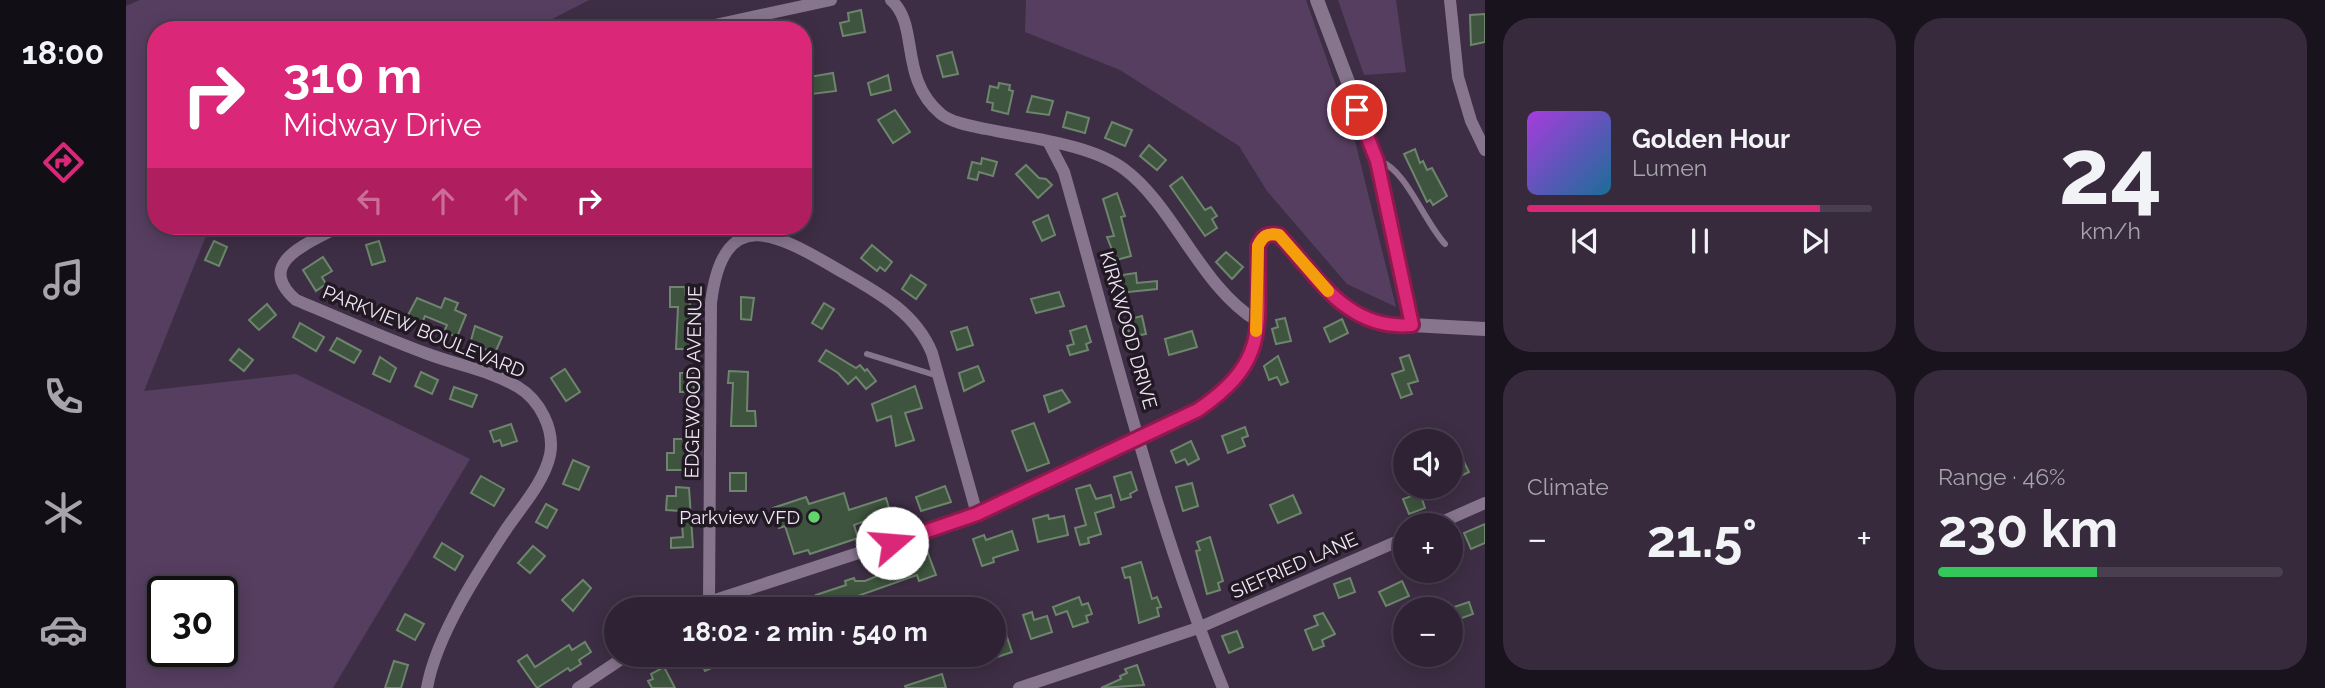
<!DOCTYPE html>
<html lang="en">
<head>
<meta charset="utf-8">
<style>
	:root { --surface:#2e2234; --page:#362a3c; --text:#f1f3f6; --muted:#a7a4ac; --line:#493f4f; --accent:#db2777 }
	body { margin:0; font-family:Raleway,sans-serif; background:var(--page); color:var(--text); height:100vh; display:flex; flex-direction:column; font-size:26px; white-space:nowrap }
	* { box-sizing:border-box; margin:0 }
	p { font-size:23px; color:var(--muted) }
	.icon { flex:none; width:38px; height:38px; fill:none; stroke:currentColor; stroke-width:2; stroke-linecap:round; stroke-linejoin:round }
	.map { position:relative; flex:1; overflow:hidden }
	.side { display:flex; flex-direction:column; gap:18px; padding:18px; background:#19131d; width:840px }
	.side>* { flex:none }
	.guide { position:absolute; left:21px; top:21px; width:665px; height:214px; border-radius:28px; box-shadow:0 4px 18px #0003,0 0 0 2px var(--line); background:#db2777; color:#fff; overflow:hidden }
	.controls { position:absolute; left:1267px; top:429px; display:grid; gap:14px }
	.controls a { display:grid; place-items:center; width:70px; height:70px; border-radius:50%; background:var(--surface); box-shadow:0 4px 18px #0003,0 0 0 2px var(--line); font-size:35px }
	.speed { position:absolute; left:21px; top:576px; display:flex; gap:14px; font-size:35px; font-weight:700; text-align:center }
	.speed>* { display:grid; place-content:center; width:91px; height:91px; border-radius:50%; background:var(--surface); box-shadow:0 4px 18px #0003,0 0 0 2px var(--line); line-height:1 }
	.speed .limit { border:4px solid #111; border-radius:10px; background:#fff; color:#111 }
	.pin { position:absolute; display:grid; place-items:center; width:60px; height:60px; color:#fff; margin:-30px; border:4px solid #fff; border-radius:50%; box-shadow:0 2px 7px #0007 }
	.me { position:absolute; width:77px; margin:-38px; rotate:72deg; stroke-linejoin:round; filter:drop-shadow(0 0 5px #0008) }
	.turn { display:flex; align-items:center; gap:24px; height:147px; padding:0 21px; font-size:32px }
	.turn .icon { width:91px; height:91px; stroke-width:2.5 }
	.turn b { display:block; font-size:49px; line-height:60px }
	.lanes { display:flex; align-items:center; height:66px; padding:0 21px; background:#0003; justify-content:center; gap:35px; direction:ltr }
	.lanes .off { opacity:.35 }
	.big { font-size:52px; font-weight:700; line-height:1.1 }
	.side .card { flex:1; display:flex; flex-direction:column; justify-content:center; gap:10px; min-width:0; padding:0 24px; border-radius:28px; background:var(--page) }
	.side .dial { align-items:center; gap:0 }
	.dial b { font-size:91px; line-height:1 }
	.song { display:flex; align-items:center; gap:21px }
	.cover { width:84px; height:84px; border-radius:10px; background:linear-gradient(135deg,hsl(280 70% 55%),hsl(200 70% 35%)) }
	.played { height:7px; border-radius:4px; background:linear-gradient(90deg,var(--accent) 85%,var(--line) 85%) }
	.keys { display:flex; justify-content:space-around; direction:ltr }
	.heat { display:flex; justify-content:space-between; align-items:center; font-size:38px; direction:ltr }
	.charge { height:10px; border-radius:5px; background:linear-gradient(90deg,#34c759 46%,var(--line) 0) }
	.side .tiles { flex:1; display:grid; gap:18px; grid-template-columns:repeat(2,1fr) }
	.trip { position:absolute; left:478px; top:597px; width:402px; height:70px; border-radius:35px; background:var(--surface); box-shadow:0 4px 18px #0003,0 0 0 2px var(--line); font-weight:700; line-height:70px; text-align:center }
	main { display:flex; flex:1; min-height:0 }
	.tabs { display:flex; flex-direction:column; width:126px; justify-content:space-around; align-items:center; background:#120e15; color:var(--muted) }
	.tabs .icon { width:49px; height:49px }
	.tabs .current { color:var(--accent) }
	.tabs b { font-size:32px; color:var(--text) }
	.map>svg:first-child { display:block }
</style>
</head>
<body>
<main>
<nav class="tabs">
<b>18:00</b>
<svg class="icon current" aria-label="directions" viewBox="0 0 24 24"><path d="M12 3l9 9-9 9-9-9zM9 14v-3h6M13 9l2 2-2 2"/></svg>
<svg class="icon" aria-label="music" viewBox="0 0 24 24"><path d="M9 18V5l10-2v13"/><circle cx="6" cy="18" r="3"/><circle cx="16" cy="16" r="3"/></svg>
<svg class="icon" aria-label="phone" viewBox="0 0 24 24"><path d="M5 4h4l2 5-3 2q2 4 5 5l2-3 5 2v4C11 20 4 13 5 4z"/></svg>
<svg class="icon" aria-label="climate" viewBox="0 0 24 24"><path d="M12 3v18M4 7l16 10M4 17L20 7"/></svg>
<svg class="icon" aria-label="car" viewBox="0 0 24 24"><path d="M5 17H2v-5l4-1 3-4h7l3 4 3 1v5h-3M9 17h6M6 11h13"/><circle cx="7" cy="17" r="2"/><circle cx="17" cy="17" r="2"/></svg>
</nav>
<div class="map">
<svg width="1359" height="688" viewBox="0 0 1359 688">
	<rect width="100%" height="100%" fill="#3e2e45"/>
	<g fill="#563e60" fill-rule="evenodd">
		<path d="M 14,0 L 463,0 L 405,30 L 30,30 L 30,226 L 84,226 L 18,391 L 170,374 L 344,459 L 207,688 L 0,688 L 0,6 ZM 37,592 L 96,592 L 96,651 L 37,651 Z"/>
		<polygon points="900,0 1180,0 1228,137 1270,307 1221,284 1141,191 1113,146 994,70 899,32"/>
		<polygon points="1212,0 1270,0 1280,72 1238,75"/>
	</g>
	<g fill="#3e543e" stroke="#6d856d" stroke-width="2">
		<polygon points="735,10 739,32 717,36 714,23 723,21 722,13"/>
		<polygon points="1359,14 1359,42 1345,45 1344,15"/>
		<polygon points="826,52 832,74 817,77 811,56"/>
		<polygon points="707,73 710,91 686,94 683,77"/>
		<polygon points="762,75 765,90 745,95 742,83"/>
		<polygon points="873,83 884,85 883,90 887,91 882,114 866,110 867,103 861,102 864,86 872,88"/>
		<polygon points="906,96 927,101 923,115 901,112"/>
		<polygon points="769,110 784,132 767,143 752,120"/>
		<polygon points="941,112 963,118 959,133 937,127"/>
		<polygon points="986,122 1006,130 999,146 979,138"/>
		<polygon points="1023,145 1040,160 1031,170 1014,156"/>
		<polygon points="1289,149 1294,163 1297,161 1301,170 1306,168 1321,196 1307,205 1304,200 1301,202 1278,154"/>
		<polygon points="856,158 871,162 867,176 853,172 851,180 842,178 846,162 855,164"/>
		<polygon points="900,165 913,178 920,179 926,185 912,198 890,174"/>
		<polygon points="1056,177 1079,210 1085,207 1091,216 1086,219 1091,228 1079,236 1044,186"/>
		<polygon points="991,193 999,216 995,217 1005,256 990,260 981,237 988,236 977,199"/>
		<polygon points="922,215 929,235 916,241 907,222"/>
		<polygon points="88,241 101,247 93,266 79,260"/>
		<polygon points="253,241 259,261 246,265 240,245"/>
		<polygon points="746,245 766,262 759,271 754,267 751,271 735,258"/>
		<polygon points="1100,252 1117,267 1106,279 1090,262"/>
		<polygon points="197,257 206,271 196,277 200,284 190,291 177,270"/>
		<polygon points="1010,273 1011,283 1031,281 1031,289 993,293 992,283 997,283 996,275"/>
		<polygon points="785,275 800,285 790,299 776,289"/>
		<polygon points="544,287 559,287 559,295 564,295 563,349 550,349 552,307 544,307"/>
		<polygon points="933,292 938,306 910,313 905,299"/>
		<polygon points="615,297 628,298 625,320 615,319"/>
		<polygon points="291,298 315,308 319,298 332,303 329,310 340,315 331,337 318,332 321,325 299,316 296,323 281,317"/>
		<polygon points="698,303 708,309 696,329 686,323"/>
		<polygon points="141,304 150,315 133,330 123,320"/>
		<polygon points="1016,316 1020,334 1004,337 1000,320"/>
		<polygon points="1159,318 1165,341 1150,344 1146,329 1152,327 1150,320"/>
		<polygon points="1216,319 1222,333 1204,342 1198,328"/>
		<polygon points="174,323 198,337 190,351 167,337"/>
		<polygon points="349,326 376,337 369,353 344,344"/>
		<polygon points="960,326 965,342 960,344 962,350 944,355 941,346 948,344 944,331"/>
		<polygon points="841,327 847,345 831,350 825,332"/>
		<polygon points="1066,331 1071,347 1043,355 1039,339"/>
		<polygon points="211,338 235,351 228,363 204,350"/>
		<polygon points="113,349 127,360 118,371 104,360"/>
		<polygon points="700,350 730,368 734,365 739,371 741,369 750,381 740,389 730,377 722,384 712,373 693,361"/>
		<polygon points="1283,355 1292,381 1282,384 1286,394 1275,398 1266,374 1278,370 1274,358"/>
		<polygon points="1152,356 1162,382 1155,385 1151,377 1143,380 1138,366"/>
		<polygon points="254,357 270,368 264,382 247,374"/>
		<polygon points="852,366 858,381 838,391 833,373"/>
		<polygon points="439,369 454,392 440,401 425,378"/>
		<polygon points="603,371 622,372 621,411 629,411 630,426 605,426 607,383 602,383"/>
		<polygon points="295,372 312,380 306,394 289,386"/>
		<polygon points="554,373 567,373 568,392 554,392"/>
		<polygon points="789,386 796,408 779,413 788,440 770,446 765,416 751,421 746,404"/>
		<polygon points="328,387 351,395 346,407 324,399"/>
		<polygon points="936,390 944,402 923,412 918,396"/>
		<polygon points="908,423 923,463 901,471 886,431"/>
		<polygon points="385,424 391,441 376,446 374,440 368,442 364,431"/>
		<polygon points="1119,427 1122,436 1116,438 1119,446 1102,453 1096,436"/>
		<polygon points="548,439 561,439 561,470 541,470 541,453 548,453"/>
		<polygon points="1065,441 1073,459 1062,465 1059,459 1050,463 1045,451"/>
		<polygon points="1335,456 1343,472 1325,481 1325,461"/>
		<polygon points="447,460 463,467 453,490 437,484"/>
		<polygon points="1005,472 1011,490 1004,494 1005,497 995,500 988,477"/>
		<rect x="604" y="473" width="16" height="18"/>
		<polygon points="355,476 378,489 368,506 345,493"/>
		<polygon points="1066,483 1072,506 1057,511 1050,487"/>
		<polygon points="964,485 970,499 985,495 988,507 969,513 975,534 962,538 963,543 954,545 949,528 960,525 950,489"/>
		<polygon points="819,486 825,502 795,511 790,497"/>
		<polygon points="550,487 563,488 567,547 545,548 545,538 557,537 555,511 540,510 541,496 550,496"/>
		<polygon points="718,493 723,510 760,498 764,511 728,525 732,538 684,554 682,550 668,554 659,526 653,528 647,508 680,497 683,504"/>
		<polygon points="1294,493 1299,508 1283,514 1277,499"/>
		<polygon points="1167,495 1175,513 1152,523 1144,505"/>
		<polygon points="420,504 431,510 421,528 410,522"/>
		<polygon points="922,515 923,519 938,516 942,535 912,542 907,519"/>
		<polygon points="1359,524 1359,543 1345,549 1338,533"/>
		<polygon points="886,531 892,550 867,558 868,562 856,566 847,539 858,535 860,540"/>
		<polygon points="1084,537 1097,581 1092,583 1094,590 1081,594 1070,551 1074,550 1071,542"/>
		<polygon points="316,543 337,556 329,570 308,557"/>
		<polygon points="407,546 419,556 404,573 392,563"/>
		<polygon points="801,551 810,575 793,581 791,575 695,609 690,595 720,585 719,581 728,578 729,581 739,581 786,562 785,557"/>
		<polygon points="1015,562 1026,599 1031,597 1035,607 1031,608 1033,616 1013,623 1004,577 999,578 996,568"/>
		<polygon points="1224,578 1229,592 1213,598 1208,584"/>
		<polygon points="457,580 465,588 447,611 436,600"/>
		<polygon points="1276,581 1283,596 1260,606 1253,592"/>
		<polygon points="953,597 956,605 962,603 966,614 960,616 962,622 947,627 941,611 930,615 927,607"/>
		<polygon points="1343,602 1347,614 1325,622 1325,608"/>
		<polygon points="906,612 908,620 921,616 926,632 905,639 897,615"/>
		<polygon points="1197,613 1209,634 1196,640 1198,646 1187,650 1179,630 1192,625 1188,616"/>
		<polygon points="279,614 298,624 289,640 271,630"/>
		<polygon points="1111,631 1117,647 1103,653 1096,636"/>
		<polygon points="880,634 886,652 868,658 868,638"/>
		<polygon points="459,642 465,652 453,660 455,664 444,671 442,668 411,688 392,661 401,655 409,667 443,645 446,650"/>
		<polygon points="564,654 595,654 587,658 590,666 579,671 576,664 570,667"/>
		<polygon points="268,661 282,665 275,688 259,688"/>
		<polygon points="1011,665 1018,685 975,688 995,679 994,676 1001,673 999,669"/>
		<polygon points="538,667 549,688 526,688 522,681 527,679 525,674"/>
		<polygon points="816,674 820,688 780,688 779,686"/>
	</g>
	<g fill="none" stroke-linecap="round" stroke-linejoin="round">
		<g stroke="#87758e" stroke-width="6">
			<path d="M 1253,161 C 1280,169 1297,220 1319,244"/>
			<polyline points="741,354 812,376"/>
		</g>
		<g stroke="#87758e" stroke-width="12">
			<path d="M 765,0 C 794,25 772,78 815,114 C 826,123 846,126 860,129 C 902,138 964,144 998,169 C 1049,207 1073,285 1131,321"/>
			<polyline points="1324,0 1332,77 1345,121 1359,150"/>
			<polyline points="566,30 705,0"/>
			<path d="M 923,143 L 938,172 C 987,345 1029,522 1097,688"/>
			<path d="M 214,226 C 184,243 127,262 170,300 C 214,318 258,338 302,354 C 331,365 366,371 392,387 C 414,400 429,430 424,455 C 418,482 396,506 381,528 C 352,572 310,636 301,688"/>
			<polyline points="1309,525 1359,503"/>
			<path d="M 583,602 L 585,303 C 597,204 650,233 711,269 C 749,291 789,311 806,353 L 851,514"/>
			<path d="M 573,609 L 583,602 L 851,514 L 1072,410 C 1145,360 1131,326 1132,246 C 1137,235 1142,233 1153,235 C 1192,277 1221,331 1286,325"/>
			<polyline points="452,688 503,654"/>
			<polyline points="893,688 1072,628 1279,538"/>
		</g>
		<polyline stroke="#87758e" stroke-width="14" points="1191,0 1252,161 1286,325 1359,329"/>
	</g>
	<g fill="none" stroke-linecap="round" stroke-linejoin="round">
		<defs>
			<path id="route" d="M 766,543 L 851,514 L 1072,410 C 1145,360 1131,326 1132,246 C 1137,235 1142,233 1153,235 C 1192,277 1221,331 1286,325 L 1251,161 L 1231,110"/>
		</defs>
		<use href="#route" stroke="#8e194d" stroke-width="18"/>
		<use href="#route" stroke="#db2777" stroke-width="12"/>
		<path stroke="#f59e0b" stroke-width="12" d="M 1130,331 L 1132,246 C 1137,235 1142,233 1153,235 L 1202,291"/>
	</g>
	<circle fill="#63d469" stroke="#211924" stroke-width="2.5" cx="688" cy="517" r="7"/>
	<g text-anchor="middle" stroke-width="7" stroke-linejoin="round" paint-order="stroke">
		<g font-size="19" fill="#f2e7f6" stroke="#211924">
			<text transform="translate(1003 330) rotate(74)" y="7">KIRKWOOD DRIVE</text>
			<text transform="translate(298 331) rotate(22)" y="7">PARKVIEW BOULEVARD</text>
			<text transform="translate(567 382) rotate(-89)" y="7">EDGEWOOD AVENUE</text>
			<text transform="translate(1168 565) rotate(-24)" y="7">SIEFRIED LANE</text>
		</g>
		<g font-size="19" fill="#f2e7f6" stroke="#211924" text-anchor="end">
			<text x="674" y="524">Parkview VFD</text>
		</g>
	</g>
</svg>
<div class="controls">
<a><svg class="icon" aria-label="sound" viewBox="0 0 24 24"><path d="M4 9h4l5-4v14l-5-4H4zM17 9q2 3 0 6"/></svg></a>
<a>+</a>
<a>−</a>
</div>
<div class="speed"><div class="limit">30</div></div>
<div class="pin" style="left:1231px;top:110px;background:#d93025"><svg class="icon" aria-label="arrive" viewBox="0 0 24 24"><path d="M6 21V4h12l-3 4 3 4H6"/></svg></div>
<svg class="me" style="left:766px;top:543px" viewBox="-20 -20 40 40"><circle r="19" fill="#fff"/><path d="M0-13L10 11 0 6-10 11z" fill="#db2777"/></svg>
<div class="trip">18:02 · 2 min · 540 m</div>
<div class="guide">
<div class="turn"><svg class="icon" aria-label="right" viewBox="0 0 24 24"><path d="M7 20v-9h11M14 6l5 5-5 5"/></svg><div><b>310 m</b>Midway Drive</div></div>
<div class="lanes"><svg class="icon off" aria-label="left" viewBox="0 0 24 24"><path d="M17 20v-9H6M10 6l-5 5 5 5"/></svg><svg class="icon off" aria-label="ahead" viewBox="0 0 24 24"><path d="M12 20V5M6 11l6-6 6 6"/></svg><svg class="icon off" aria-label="ahead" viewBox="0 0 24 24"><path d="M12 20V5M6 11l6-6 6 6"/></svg><svg class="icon" aria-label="right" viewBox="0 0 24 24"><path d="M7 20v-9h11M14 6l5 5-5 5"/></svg></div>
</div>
</div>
<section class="side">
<div class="tiles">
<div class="card">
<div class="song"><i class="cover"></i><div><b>Golden Hour</b><p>Lumen</p></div></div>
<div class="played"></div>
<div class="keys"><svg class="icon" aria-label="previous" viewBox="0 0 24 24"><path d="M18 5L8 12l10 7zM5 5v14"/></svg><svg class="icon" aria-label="pause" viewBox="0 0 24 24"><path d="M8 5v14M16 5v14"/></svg><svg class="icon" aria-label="next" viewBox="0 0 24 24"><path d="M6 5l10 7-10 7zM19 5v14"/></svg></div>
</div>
<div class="card dial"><b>24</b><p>km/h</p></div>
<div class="card"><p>Climate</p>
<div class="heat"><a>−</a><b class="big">21.5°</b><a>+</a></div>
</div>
<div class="card"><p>Range · 46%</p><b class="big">230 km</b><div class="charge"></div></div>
</div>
</section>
</main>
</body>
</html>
